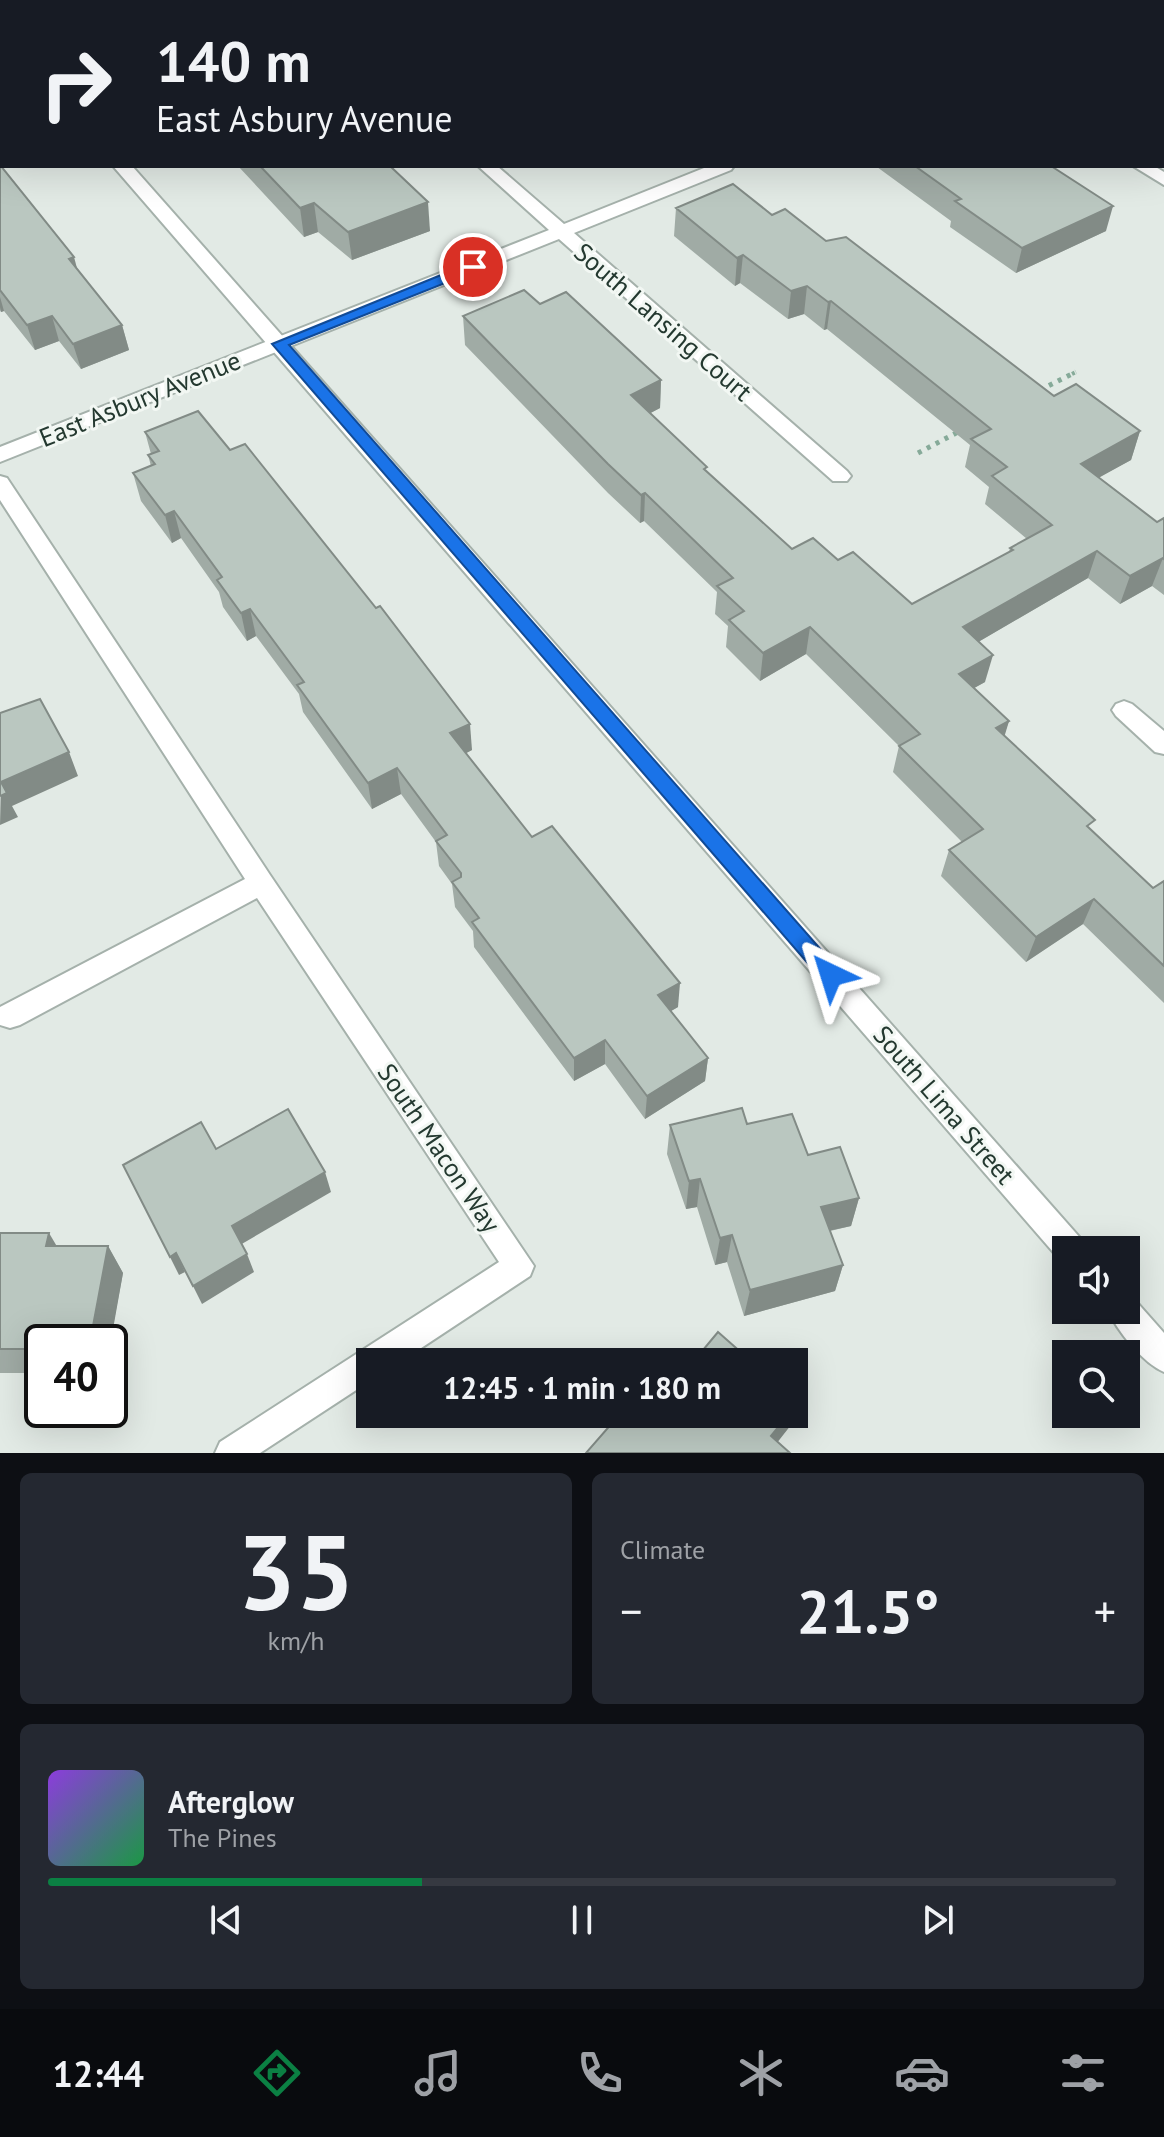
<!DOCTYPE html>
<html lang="en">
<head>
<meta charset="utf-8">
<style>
	:root { --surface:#171b24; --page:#242831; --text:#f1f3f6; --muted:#9ea1a6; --line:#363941; --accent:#0b8043 }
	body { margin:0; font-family:"PT Sans",sans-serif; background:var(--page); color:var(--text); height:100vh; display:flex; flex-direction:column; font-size:30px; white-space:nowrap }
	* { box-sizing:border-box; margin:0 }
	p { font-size:26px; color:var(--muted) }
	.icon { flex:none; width:44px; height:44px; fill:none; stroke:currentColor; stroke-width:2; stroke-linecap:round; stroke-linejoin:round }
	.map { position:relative; height:1453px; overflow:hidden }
	.side { display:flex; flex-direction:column; gap:20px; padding:20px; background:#0d0f14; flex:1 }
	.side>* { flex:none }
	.guide { position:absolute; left:0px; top:0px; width:1164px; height:168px; box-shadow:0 8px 32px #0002; background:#171b24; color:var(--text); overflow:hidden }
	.buttons { position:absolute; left:1052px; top:1236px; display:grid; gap:16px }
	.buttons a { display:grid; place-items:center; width:88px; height:88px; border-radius:0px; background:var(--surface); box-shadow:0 8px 32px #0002; font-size:40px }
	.speed { position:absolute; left:24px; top:1324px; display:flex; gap:16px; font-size:40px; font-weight:700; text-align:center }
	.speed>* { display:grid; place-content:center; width:104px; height:104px; border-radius:50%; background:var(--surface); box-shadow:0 8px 32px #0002; line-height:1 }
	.speed .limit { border:4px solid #111; border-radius:12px; background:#fff; color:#111 }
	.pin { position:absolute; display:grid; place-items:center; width:68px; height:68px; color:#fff; margin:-34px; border:4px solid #fff; border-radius:50%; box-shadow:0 2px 8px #0007 }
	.me { position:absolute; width:88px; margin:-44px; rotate:319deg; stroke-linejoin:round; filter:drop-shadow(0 0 6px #0008) }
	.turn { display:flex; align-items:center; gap:28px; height:168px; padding:0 24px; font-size:36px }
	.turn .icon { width:104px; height:104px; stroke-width:2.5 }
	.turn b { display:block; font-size:56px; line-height:68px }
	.big { font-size:60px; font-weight:800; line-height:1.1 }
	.side .widget { flex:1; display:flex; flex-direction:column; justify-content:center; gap:12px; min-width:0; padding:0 28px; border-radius:12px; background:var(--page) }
	.side .dial { align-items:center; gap:0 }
	.dial b { font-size:104px; line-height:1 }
	.song { display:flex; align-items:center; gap:24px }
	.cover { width:96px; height:96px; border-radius:12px; background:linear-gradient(135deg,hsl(270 70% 55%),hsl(140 70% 35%)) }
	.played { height:8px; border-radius:4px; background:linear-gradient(90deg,var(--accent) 35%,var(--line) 35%) }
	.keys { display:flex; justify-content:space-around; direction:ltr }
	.heat { display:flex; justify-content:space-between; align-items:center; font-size:44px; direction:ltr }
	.side .tiles { flex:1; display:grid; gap:20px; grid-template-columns:1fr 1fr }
	.widget:last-child { grid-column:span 2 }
	.trip { position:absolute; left:356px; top:1348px; width:452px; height:80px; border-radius:0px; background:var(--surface); box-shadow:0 8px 32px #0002; font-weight:800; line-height:80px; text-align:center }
	.tabs { display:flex; height:128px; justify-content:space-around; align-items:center; background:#090b0e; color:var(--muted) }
	.tabs .icon { width:56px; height:56px }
	.tabs .current { color:var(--accent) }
	.tabs b { font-size:36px; color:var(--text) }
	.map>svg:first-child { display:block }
</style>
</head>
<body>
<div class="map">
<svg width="1164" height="1453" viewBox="0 0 1164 1453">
	<rect width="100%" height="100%" fill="#e2eae5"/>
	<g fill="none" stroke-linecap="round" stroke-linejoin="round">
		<defs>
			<polygon id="service" points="1133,166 1154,166 1164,172 1164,185"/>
			<g id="minor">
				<polygon points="858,0 875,0 877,2 860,2"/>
				<polygon points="478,166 497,166 564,224 709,166 734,166 731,170 574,233 847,471 851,476 847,481 833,481 559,239 0,462 0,447 549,230"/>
				<polygon points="0,476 7,478 270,875 534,1266 530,1276 400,1362 370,1362 370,1381 260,1453 215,1453 220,1442 499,1262 257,898 20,1025 10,1028 0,1025 0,1007 245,879 0,500"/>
				<polygon points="1124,701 1132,704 1164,731 1164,754 1155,752 1116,716 1112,710 1116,704"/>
			</g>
			<g id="tertiary">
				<polygon points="0,24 2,25 2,36 0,35"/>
				<polygon points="113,166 132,166 1082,1240 1086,1250 1066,1250 1066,1263 1060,1260"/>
				<path d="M 1126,1296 L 1134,1299 L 1164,1333 L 1164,1372 C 1143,1363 1117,1331 1108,1310 L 1126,1310 Z"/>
			</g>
		</defs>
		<use href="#service" stroke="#a5b1ab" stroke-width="4"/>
		<use href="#minor" stroke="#a5b1ab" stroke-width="4"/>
		<use href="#tertiary" stroke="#a5b1ab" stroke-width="4"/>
		<polyline stroke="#86aa99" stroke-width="4" stroke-dasharray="3 4" stroke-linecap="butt" points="1072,374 1078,371"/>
		<g stroke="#86aa99" stroke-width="5" stroke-dasharray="4 6" stroke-linecap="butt">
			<polyline points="1040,390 1076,372"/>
			<polyline points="918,453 960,431"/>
		</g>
		<use href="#service" fill="#fff" fill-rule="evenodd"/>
		<use href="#minor" fill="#fff" fill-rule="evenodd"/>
		<use href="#tertiary" fill="#fff" fill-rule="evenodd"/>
	</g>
	<g fill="#a0aba5">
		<polygon points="221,0 374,0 371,2 222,2"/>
		<polygon points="444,0 560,0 563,2 444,2"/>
		<polygon points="656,0 792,0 794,2 659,2"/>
		<polygon points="1164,42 1164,102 1162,101 1162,43"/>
		<polygon points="0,165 77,269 122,325 129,350 81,369 59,341 35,350 4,311 1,312 0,310"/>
		<polygon points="238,166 390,166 430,231 352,260 318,232 304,237"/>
		<polygon points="877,166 1051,166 1106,231 1016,273 950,227 951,221 877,167"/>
		<polygon points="676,208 772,215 826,241 1054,396 1140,431 1131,460 1099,477 1157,522 1164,518 1164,595 1152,586 1120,604 1088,578 978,642 985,682 974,688 1009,721 1004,735 1091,830 1153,888 1164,881 1164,1003 1083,924 1026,962 941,876 949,850 962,842 893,772 899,746 806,654 760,681 726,647 728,626 715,614 717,592 644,521 640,523 608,493 465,345 463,316 540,304 661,380 660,408 650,413 706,471 792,549 838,560 912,604 1009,552 1010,548 1027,539 985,504 989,487 965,467 970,445 827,329 824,330 804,314 788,319 740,283 735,286 674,236"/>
		<polygon points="145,432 472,750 466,753 532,837 678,1007 671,1011 708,1058 705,1081 645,1119 605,1064 574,1081 474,947 473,931 455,907 452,884 439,866 436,842 401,794 372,809 303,712 299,694 256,636 247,641 223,607 219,592 181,538 172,543 141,501 133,473 151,466 148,455 151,454"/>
		<polygon points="747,1124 808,1155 859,1198 851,1226 830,1231 843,1265 835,1291 744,1316 727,1262 715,1265 697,1207 686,1209 667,1154 670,1125"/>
		<polygon points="0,1233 57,1246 108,1246 123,1273 110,1342 42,1342 42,1373 0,1373"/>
	</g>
	<g fill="#828b86">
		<polygon points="326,0 374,0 371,2 323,2"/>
		<polygon points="634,0 648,0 643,2 634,2"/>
		<polygon points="428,202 430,231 352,260 348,232"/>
		<polygon points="314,203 318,232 304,237 300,208"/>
		<polygon points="1113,206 1106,231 1016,273 1022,248"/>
		<polygon points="743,255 740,283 735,286 737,258"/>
		<polygon points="74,257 81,283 69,259"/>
		<polygon points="807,286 804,314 788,319 791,291"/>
		<polygon points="0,297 4,311 1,312 0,307"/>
		<polygon points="831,301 827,329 824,330 828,302"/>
		<polygon points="52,316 59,341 35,350 27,325"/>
		<polygon points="122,325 129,350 81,369 73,344"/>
		<polygon points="661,380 660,408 630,424 631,395"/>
		<polygon points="1140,431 1131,460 1073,492 1081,464"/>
		<polygon points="645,493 644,521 640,523 641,495"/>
		<polygon points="174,511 181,538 172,543 165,515"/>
		<polygon points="1097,551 1088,578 956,655 963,627"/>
		<polygon points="1163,558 1152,586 1120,604 1130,576"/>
		<polygon points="250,609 256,636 247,641 241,613"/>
		<polygon points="810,627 806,654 760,681 763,653"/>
		<polygon points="993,655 985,682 951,701 959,674"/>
		<polygon points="1009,721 1001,748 996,728"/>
		<polygon points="470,724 472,750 453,760 450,733"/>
		<polygon points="69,752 78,776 12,806 18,817 0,825 1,782"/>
		<polygon points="397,768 401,794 372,809 368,783"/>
		<polygon points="1094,899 1083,924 1026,962 1036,937"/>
		<polygon points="680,983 678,1007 657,1019 658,995"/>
		<polygon points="605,1040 605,1064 574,1081 574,1058"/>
		<polygon points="708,1058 705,1081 645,1119 647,1096"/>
		<polygon points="325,1172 331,1192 240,1245 232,1226"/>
		<polygon points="700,1179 697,1207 686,1209 689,1181"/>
		<polygon points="859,1198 851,1226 814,1234 821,1207"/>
		<polygon points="49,1233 65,1260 46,1246"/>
		<polygon points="732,1235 727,1262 715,1265 720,1238"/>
		<polygon points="108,1246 123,1273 110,1346 110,1342 90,1342"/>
		<polygon points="176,1253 185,1272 179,1275 170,1257"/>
		<polygon points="247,1254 254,1272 202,1304 193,1286"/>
		<polygon points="843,1265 835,1291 744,1316 750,1290"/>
		<polygon points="28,1343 42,1363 42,1370 26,1349"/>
		<polygon points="798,1402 791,1425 769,1453 771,1436 789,1414 794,1414 794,1408"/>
	</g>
	<g fill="#bac7c0" stroke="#828b86" stroke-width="2">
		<polygon points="231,0 326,0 323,2 236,2"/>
		<polygon points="458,0 560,0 563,2 461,2"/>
		<polygon points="700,0 792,0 794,2 703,2"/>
		<polygon points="1164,42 1164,56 1162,55 1162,43"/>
		<polygon points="1164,59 1164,72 1162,71 1162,60"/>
		<polygon points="0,165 74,257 69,259 122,325 73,344 52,316 27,325 0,290"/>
		<polygon points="260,166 390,166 428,202 348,232 314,203 300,208"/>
		<polygon points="915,166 1051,166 1113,206 1022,248 955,201 961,199"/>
		<polygon points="733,184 772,215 785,209 826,241 846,237 1054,396 1076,384 1140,431 1081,464 1157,522 1164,518 1164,559 1163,558 1130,576 1097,551 963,627 993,655 959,674 1009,721 996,728 1095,820 1087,826 1153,888 1164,881 1164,966 1094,899 1036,937 949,850 983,829 899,746 920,734 810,627 763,653 729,620 744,611 717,586 733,578 645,493 641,495 608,464 463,316 524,290 540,304 566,292 661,380 631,395 707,467 704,469 792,549 813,538 838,560 853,552 912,604 1013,550 1010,548 1052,525 992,476 1007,467 971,439 991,429 831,301 828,302 807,286 791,291 743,255 737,258 676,208"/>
		<polygon points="198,411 230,450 245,444 376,608 380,606 470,724 450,733 532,837 552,826 680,983 658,995 708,1058 647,1096 605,1040 574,1058 472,922 479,918 452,882 461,877 461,873 436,841 447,835 397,768 368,783 297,685 304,682 250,609 241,613 217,580 222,577 174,511 165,515 133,473 155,464 148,455 159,451 145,432"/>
		<polygon points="40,699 69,752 1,782 7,793 0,796 0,713"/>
		<polygon points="742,1108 747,1124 792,1114 808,1155 840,1147 859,1198 821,1207 843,1265 750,1290 732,1235 720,1238 700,1179 689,1181 670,1125"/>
		<polygon points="288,1109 325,1172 232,1226 247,1254 193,1286 176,1253 170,1257 123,1165 201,1122 216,1149"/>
		<polygon points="0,1233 49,1233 46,1246 108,1246 90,1342 42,1342 42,1343 28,1343 26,1349 0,1349"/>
		<polygon points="718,1332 752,1362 693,1362"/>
		<polygon points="794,1398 798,1402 794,1408"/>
		<polygon points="620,1414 627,1421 633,1414 789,1414 771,1436 790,1453 586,1453"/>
	</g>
	<polygon fill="#1a73e8" stroke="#114b97" stroke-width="2" points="473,262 480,267 478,270 289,345 838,969 841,975 838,982 831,984 824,982 272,344"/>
	<g text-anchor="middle" stroke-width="6" stroke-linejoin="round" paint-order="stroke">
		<g font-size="26" fill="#243930" stroke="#f2f7f3">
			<text transform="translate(663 322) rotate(41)" y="9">South Lansing Court</text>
			<text transform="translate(140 399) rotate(-22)" y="9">East Asbury Avenue</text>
			<text transform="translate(944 1105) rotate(49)" y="9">South Lima Street</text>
			<text transform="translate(439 1148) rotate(56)" y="9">South Macon Way</text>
		</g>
	</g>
</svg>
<div class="buttons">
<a><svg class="icon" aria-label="sound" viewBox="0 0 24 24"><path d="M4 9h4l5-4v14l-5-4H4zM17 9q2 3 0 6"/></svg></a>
<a><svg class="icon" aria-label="search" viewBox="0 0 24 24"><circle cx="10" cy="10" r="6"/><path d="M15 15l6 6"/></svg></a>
</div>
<div class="speed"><div class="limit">40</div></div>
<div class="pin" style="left:473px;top:267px;background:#d93025"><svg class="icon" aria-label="arrive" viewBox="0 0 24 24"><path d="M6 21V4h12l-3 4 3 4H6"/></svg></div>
<svg class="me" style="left:831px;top:975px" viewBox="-20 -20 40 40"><path d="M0-17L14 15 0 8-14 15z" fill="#1a73e8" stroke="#fff" stroke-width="4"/></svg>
<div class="trip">12:45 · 1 min · 180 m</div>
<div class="guide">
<div class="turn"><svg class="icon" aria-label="right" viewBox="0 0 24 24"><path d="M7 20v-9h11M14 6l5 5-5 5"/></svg><div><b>140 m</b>East Asbury Avenue</div></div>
</div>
</div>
<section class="side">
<div class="tiles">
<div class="widget dial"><b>35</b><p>km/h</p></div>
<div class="widget"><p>Climate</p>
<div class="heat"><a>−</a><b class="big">21.5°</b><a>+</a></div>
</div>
<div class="widget">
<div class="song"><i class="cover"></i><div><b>Afterglow</b><p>The Pines</p></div></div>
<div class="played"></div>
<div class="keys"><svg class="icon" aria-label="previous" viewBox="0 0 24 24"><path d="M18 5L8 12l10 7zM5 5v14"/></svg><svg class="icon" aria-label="pause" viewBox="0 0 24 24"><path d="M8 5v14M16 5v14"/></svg><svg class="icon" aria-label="next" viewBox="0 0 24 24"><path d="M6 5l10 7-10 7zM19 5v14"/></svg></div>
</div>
</div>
</section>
<nav class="tabs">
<b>12:44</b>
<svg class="icon current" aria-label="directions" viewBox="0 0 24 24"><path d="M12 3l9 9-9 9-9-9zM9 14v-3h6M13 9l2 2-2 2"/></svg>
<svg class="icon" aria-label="music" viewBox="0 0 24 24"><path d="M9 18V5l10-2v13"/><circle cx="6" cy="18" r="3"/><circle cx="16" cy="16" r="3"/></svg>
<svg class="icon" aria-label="phone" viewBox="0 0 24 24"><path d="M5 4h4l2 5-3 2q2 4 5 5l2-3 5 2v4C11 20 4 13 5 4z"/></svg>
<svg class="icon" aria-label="climate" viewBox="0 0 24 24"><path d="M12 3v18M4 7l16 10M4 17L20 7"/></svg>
<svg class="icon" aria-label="car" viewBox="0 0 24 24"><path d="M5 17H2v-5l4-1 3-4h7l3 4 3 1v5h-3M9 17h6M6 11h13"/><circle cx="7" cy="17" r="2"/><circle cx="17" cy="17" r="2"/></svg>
<svg class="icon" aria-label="filters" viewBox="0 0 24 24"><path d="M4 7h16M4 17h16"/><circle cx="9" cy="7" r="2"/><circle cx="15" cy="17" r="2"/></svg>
</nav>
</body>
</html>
